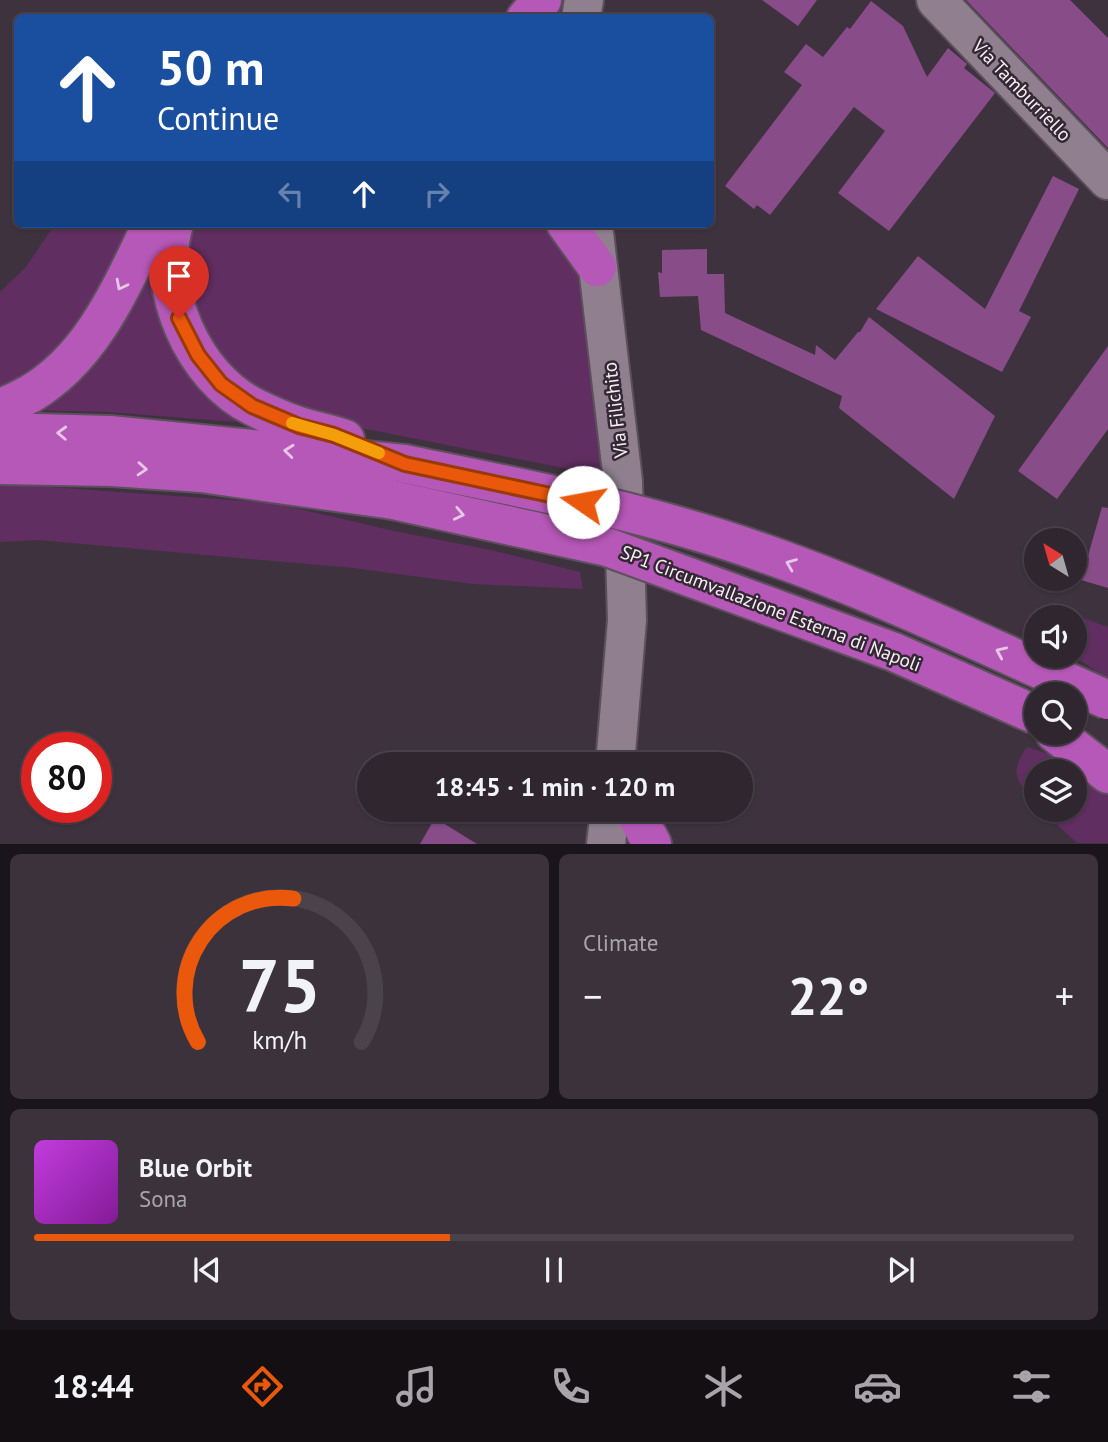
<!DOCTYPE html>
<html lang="en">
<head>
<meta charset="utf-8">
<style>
	:root { --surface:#2f262f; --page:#3b323b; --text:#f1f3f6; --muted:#a7a5aa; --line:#4a434b; --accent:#ea580c }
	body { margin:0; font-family:"PT Sans",sans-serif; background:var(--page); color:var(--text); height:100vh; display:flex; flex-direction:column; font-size:26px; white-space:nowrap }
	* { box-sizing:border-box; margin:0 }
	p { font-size:23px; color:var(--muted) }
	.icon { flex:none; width:38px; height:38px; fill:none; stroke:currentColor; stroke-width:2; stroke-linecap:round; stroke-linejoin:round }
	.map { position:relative; height:844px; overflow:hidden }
	.panel { display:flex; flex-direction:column; gap:10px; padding:10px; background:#1a151a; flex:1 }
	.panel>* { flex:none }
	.hud { position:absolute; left:14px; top:14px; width:700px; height:214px; border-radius:10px; box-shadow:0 2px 5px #0004,0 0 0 2px var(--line); background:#1a4fa0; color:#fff; overflow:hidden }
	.needle { width:46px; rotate:323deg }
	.controls { position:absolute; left:1024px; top:528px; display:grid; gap:14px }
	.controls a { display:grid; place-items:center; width:63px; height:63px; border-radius:50%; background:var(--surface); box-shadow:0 2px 5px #0004,0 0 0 2px var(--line); font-size:35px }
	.speed { position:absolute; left:21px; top:732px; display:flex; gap:14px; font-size:35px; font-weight:700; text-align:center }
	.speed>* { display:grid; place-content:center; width:91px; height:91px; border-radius:50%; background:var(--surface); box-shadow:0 2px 5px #0004,0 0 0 2px var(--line); line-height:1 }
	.speed .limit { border:10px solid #d22; background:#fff; color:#111 }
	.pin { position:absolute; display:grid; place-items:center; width:60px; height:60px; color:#fff; margin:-72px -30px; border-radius:50% 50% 50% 0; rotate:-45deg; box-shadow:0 0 7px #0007 }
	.pin .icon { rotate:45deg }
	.me { position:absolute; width:77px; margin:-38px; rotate:282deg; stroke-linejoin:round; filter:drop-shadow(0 0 5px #0008) }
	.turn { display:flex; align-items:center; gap:24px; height:147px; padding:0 28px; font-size:32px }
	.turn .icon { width:91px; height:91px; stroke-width:2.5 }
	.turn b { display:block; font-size:49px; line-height:60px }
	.lanes { display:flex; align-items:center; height:66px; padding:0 28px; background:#0003; justify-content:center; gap:35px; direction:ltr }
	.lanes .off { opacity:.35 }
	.big { font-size:52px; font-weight:700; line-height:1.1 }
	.panel .widget { flex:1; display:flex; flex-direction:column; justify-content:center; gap:10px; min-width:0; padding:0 24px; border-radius:10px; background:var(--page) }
	.panel .dial { align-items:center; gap:0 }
	.dial svg { height:182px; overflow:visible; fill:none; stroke:var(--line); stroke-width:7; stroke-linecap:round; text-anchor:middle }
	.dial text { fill:var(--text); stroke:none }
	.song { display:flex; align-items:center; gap:21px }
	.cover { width:84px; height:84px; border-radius:10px; background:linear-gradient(135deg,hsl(290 70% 55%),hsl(290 70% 35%)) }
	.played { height:7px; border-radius:4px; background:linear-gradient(90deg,var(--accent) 40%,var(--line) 40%) }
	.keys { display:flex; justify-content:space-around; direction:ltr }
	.heat { display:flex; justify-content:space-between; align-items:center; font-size:38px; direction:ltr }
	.panel .tiles { flex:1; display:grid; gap:10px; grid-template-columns:1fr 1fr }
	.widget:last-child { grid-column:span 2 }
	.trip { position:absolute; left:357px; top:752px; width:396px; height:70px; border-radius:35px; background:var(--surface); box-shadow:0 2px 5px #0004,0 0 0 2px var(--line); font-weight:700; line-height:70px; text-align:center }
	.tabs { display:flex; height:112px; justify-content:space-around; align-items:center; background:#130f13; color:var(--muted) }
	.tabs .icon { width:49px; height:49px }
	.tabs .current { color:var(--accent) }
	.tabs b { font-size:32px; color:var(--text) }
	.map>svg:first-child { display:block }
</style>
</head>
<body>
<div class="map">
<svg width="1108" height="844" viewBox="0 0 1108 844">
	<rect width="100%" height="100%" fill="#3f323f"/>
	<g fill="#602e60">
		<polygon points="55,224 135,224 79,337 45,366 0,389 0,292 26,267"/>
		<polygon points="185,224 552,224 576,267 588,301 604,476 346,425 288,410 235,378 193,321"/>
		<polygon points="152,251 250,423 107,412 28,410"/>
		<polygon points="22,485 274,503 394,531 491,550 580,572 583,589 473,584 353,568 38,540 0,542 0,486"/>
		<polygon points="1080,617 1108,627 1108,679 1074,656 1075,631"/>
		<path d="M 1027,747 L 1067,760 L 1108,784 L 1108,843 L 1077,843 L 1041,810 L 1074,810 L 1074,772 L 1036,772 L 1036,806 C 1019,781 1007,775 1027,747 Z"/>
	</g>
	<g fill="#884c88">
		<polygon points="762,0 817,0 798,26"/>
		<polygon points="966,0 1070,0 1108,38 1108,148"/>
		<polygon points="871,1 903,26 927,77 948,48 967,64 964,68 995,93 889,231 838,193 885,131 854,107 770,215 757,205 754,209 725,186 802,85 784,72 806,44 823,57 847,27 850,29"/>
		<polygon points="1053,176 1079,189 1019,311 1031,317 1002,372 876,309 918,256 985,309"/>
		<polygon points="707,249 707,274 724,274 725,313 815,355 816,345 835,360 858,332 860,332 869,317 995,416 954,499 839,408 842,396 701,330 698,296 660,297 658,272 662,273 662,250"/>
		<polygon points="1108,346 1108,429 1057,499 1018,471"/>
		<polygon points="1102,507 1108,508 1108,588 1081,580"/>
		<polygon points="435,818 477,844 420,844"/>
	</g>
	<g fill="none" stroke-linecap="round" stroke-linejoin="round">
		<defs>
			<g id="secondary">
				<polyline points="936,0 1108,180"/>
				<polyline points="581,18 584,0"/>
				<polyline points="593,224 623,481 627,620 615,765"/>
				<polyline points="606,844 610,810"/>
			</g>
			<g id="highway">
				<polyline points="526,18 542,0"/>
				<path d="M 174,224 C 155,289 193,377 254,407 C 268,414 284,421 299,426 C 314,431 330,433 345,439"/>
				<polyline points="566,224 597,267"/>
				<path d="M 0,407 C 11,405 20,399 30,394 C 93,357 121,287 152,224"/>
				<polyline points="0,432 110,435 405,464"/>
				<polyline points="0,465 112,467 201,473 393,500"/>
				<polyline points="1055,733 1108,774"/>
				<polyline points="634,810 652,844"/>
			</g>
		</defs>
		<use href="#secondary" stroke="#5c505c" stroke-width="42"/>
		<use href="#highway" stroke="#5c505c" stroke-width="42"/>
		<use href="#secondary" stroke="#8f7f8f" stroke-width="38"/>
		<use href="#highway" stroke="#b658b7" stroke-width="38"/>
		<defs>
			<g id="highway-bridge">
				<path d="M 405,464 C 527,489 649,512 766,554 C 883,595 995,650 1108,700"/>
				<polyline points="393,500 607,547 894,652 1036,715"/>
			</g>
		</defs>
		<use href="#highway-bridge" stroke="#5c505c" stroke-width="42" stroke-linecap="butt"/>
		<use href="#highway-bridge" stroke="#b658b7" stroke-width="38"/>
	</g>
	<defs><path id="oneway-chevron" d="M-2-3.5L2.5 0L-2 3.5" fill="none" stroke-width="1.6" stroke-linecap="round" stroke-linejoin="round" transform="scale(1.75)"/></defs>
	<g stroke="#e6c8e6">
		<use href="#oneway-chevron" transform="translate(121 285) rotate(117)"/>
		<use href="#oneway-chevron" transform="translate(62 433) rotate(-178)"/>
		<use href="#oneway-chevron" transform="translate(289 451) rotate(-174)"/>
		<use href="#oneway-chevron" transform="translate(142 469) rotate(4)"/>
		<use href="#oneway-chevron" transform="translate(459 514) rotate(12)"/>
		<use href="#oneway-chevron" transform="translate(791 564) rotate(-158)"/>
		<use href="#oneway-chevron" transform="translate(1001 652) rotate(-156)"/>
	</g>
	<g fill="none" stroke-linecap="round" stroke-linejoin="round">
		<defs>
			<polyline id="route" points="179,318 198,355 221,384 252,406 299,426 334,435 405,464 583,502"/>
		</defs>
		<use href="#route" stroke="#983908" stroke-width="18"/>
		<use href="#route" stroke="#ea580c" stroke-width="12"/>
		<polyline stroke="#f59e0b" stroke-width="12" points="292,423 334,435 379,453"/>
	</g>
	<g text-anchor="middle" stroke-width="5" stroke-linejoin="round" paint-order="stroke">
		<g font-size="19" fill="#f6edf5" stroke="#352835">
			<text transform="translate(1022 90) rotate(46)" y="7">Via Tamburriello</text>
			<text transform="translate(615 410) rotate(-97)" y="7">Via Filichito</text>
			<text transform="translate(771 608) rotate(21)" y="7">SP1 Circumvallazione Esterna di Napoli</text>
		</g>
	</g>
</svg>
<div class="controls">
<a><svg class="needle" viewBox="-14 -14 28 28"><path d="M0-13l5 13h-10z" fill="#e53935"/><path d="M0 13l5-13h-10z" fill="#a7a5aa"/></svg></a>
<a><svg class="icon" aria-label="sound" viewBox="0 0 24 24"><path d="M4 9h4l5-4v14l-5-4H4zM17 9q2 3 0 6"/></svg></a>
<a><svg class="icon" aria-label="search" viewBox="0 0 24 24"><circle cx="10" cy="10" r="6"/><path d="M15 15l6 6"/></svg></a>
<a><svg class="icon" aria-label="layers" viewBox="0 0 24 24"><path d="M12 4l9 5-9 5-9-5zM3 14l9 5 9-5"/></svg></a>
</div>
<div class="speed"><div class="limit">80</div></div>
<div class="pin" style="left:179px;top:318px;background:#d93025"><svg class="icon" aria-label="arrive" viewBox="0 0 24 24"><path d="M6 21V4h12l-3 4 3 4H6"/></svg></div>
<svg class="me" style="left:583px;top:502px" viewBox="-20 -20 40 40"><circle r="19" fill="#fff"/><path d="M0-13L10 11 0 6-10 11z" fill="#ea580c"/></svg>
<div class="trip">18:45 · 1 min · 120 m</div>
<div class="hud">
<div class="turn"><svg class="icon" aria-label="ahead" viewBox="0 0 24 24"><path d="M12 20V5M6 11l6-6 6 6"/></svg><div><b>50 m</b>Continue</div></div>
<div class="lanes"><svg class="icon off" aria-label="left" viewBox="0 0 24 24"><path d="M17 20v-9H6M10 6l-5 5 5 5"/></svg><svg class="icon" aria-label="ahead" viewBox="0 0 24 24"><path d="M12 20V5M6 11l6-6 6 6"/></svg><svg class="icon off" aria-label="right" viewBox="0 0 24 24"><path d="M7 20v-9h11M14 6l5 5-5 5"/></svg></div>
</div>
</div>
<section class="panel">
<div class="tiles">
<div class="widget dial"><svg viewBox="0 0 100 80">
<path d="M14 69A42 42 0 1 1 86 69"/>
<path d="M14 69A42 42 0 0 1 56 6" stroke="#ea580c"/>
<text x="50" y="56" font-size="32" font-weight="700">75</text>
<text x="50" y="72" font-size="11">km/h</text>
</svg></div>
<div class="widget"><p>Climate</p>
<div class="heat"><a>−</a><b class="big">22°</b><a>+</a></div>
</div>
<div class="widget">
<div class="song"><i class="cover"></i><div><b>Blue Orbit</b><p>Sona</p></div></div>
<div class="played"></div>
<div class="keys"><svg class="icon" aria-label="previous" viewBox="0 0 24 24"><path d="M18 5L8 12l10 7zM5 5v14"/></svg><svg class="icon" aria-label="pause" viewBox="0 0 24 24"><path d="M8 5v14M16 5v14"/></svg><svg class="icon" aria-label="next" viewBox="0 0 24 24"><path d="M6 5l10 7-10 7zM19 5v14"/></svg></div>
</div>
</div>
</section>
<nav class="tabs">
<b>18:44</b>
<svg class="icon current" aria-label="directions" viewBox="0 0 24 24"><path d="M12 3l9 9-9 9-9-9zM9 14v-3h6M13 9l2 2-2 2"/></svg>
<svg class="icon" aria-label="music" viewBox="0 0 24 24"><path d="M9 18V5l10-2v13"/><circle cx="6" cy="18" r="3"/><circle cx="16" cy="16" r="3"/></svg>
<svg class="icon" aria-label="phone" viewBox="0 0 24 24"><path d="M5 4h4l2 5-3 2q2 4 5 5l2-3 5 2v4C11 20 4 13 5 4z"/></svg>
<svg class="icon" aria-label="climate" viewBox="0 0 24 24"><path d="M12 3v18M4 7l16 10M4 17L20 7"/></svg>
<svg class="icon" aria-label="car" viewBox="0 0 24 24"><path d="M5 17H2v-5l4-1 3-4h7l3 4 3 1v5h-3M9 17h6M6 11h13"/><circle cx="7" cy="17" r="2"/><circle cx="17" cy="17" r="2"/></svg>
<svg class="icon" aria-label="filters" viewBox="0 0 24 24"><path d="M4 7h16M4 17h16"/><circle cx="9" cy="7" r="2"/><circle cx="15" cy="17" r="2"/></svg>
</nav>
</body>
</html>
